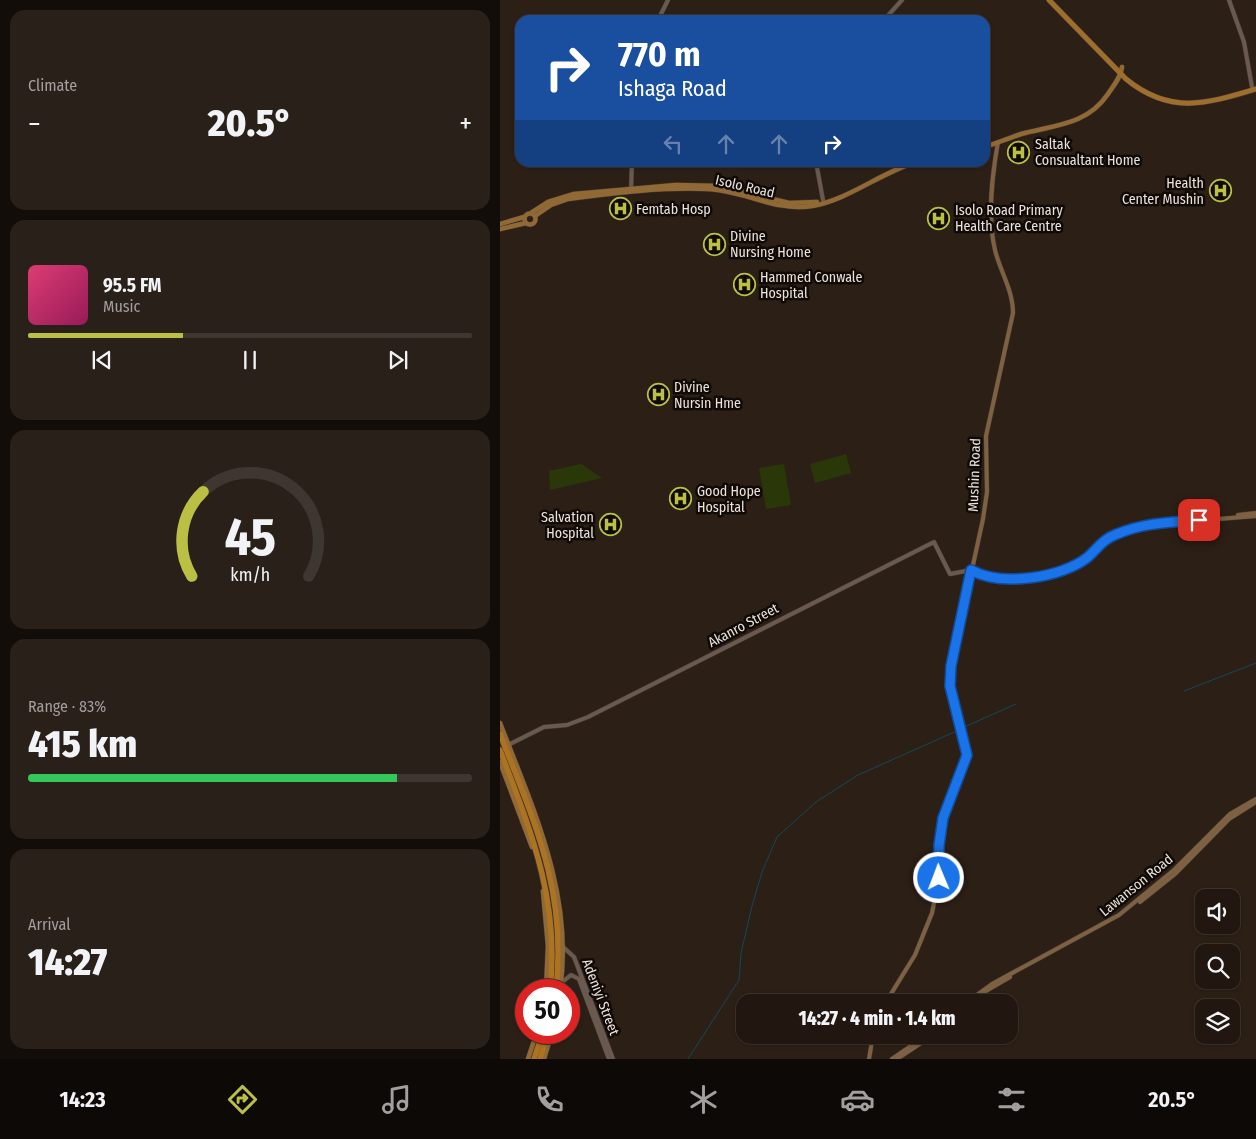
<!DOCTYPE html>
<html lang="en">
<head>
<meta charset="utf-8">
<style>
	:root { --surface:#211710; --page:#292019; --text:#f1f3f6; --muted:#a29f9f; --line:#3e3630; --accent:#bbc045 }
	body { margin:0; font-family:"Fira Sans Condensed",sans-serif; background:var(--page); color:var(--text); height:100vh; display:flex; flex-direction:column; font-size:19px; white-space:nowrap }
	* { box-sizing:border-box; margin:0 }
	p { font-size:16px; color:var(--muted) }
	.icon { flex:none; width:28px; height:28px; fill:none; stroke:currentColor; stroke-width:2; stroke-linecap:round; stroke-linejoin:round }
	.map { position:relative; flex:1; overflow:hidden }
	.sheet { display:flex; flex-direction:column; gap:10px; padding:10px; background:#120d09; width:500px }
	.sheet>* { flex:none }
	.banner { position:absolute; left:15px; top:15px; width:475px; height:152px; border-radius:15px; box-shadow:0 1px 4px #0004,0 0 0 1px var(--line); background:#1a4fa0; color:#fff; overflow:hidden }
	.tools { position:absolute; left:695px; top:889px; display:grid; gap:10px }
	.tools a { display:grid; place-items:center; width:45px; height:45px; border-radius:10px; background:var(--surface); box-shadow:0 1px 4px #0004,0 0 0 1px var(--line); font-size:25px }
	.speed { position:absolute; left:15px; top:979px; display:flex; gap:10px; font-size:25px; font-weight:700; text-align:center }
	.speed>* { display:grid; place-content:center; width:65px; height:65px; border-radius:50%; background:var(--surface); box-shadow:0 1px 4px #0004,0 0 0 1px var(--line); line-height:1 }
	.speed .limit { border:8px solid #d22; background:#fff; color:#111 }
	.pin { position:absolute; display:grid; place-items:center; width:42px; height:42px; color:#fff; margin:-21px; border-radius:10px; box-shadow:0 2px 8px #0006 }
	.me { position:absolute; width:55px; margin:-28px; rotate:359deg; stroke-linejoin:round; filter:drop-shadow(0 0 4px #0008) }
	.turn { display:flex; align-items:center; gap:18px; height:105px; padding:0 20px; font-size:22px }
	.turn .icon { width:65px; height:65px; stroke-width:2.5 }
	.turn b { display:block; font-size:35px; line-height:42px }
	.lanes { display:flex; align-items:center; height:48px; padding:0 20px; background:#0003; justify-content:center; gap:25px; direction:ltr }
	.lanes .off { opacity:.35 }
	.big { font-size:38px; font-weight:800; line-height:1.1 }
	.sheet .card { flex:1; display:flex; flex-direction:column; justify-content:center; gap:8px; min-width:0; padding:0 18px; border-radius:15px; background:var(--page) }
	.sheet .dial { align-items:center; gap:0 }
	.dial svg { height:130px; overflow:visible; fill:none; stroke:var(--line); stroke-width:7; stroke-linecap:round; text-anchor:middle }
	.dial text { fill:var(--text); stroke:none }
	.song { display:flex; align-items:center; gap:15px }
	.cover { width:60px; height:60px; border-radius:8px; background:linear-gradient(135deg,hsl(340 70% 55%),hsl(330 70% 35%)) }
	.played { height:5px; border-radius:2px; background:linear-gradient(90deg,var(--accent) 35%,var(--line) 35%) }
	.keys { display:flex; justify-content:space-around; direction:ltr }
	.heat { display:flex; justify-content:space-between; align-items:center; font-size:28px; direction:ltr }
	.charge { height:8px; border-radius:4px; background:linear-gradient(90deg,#34c759 83%,var(--line) 0) }
	.trip { position:absolute; left:236px; top:994px; width:282px; height:50px; border-radius:15px; background:var(--surface); box-shadow:0 1px 4px #0004,0 0 0 1px var(--line); font-weight:800; line-height:50px; text-align:center }
	.dock { display:flex; height:80px; justify-content:space-around; align-items:center; background:#0d0906; color:var(--muted) }
	.dock .icon { width:35px; height:35px }
	.dock .selected { color:var(--accent) }
	.dock b { font-size:22px; color:var(--text) }
	main { display:flex; flex:1; min-height:0 }
	.map>svg:first-child { display:block }
</style>
</head>
<body>
<main>
<section class="sheet">
<div class="card"><p>Climate</p>
<div class="heat"><a>−</a><b class="big">20.5°</b><a>+</a></div>
</div>
<div class="card">
<div class="song"><i class="cover"></i><div><b>95.5 FM</b><p>Music</p></div></div>
<div class="played"></div>
<div class="keys"><svg class="icon" aria-label="previous" viewBox="0 0 24 24"><path d="M18 5L8 12l10 7zM5 5v14"/></svg><svg class="icon" aria-label="pause" viewBox="0 0 24 24"><path d="M8 5v14M16 5v14"/></svg><svg class="icon" aria-label="next" viewBox="0 0 24 24"><path d="M6 5l10 7-10 7zM19 5v14"/></svg></div>
</div>
<div class="card dial"><svg viewBox="0 0 100 80">
<path d="M14 69A42 42 0 1 1 86 69"/>
<path d="M14 69A42 42 0 0 1 21 17" stroke="#bbc045"/>
<text x="50" y="56" font-size="32" font-weight="700">45</text>
<text x="50" y="72" font-size="11">km/h</text>
</svg></div>
<div class="card"><p>Range · 83%</p><b class="big">415 km</b><div class="charge"></div></div>
<div class="card"><p>Arrival</p><b class="big">14:27</b></div>
</section>
<div class="map">
<svg width="756" height="1059" viewBox="0 0 756 1059">
	<rect width="100%" height="100%" fill="#2c1f16"/>
	<g fill="#2a3809">
		<polygon points="346,454 351,473 315,483 310,464"/>
		<polygon points="81,464 102,478 50,490 49,471"/>
		<polygon points="284,464 291,505 266,509 259,468"/>
	</g>
	<g fill="none" stroke-linecap="round" stroke-linejoin="round">
		<g stroke="#13485a" stroke-width="1">
			<polyline points="684,691 756,663"/>
			<polyline points="462,728 516,704"/>
			<polyline points="188,1059 239,980 241,953 252,906 262,872 277,837 316,802 358,775 459,730"/>
		</g>
		<defs>
			<g id="tertiary">
				<polyline points="729,0 744,42 752,87"/>
				<polyline points="158,20 168,0"/>
				<polyline points="384,20 402,0"/>
				<polyline points="316,162 323,200"/>
				<polyline points="131,190 132,162"/>
				<polyline points="8,745 44,727 67,725 88,717 434,542 450,574 471,570"/>
				<polyline points="62,946 74,957 113,1059"/>
				<polyline points="61,983 71,975 79,979 109,1059"/>
			</g>
			<g id="secondary">
				<polyline points="738,515 756,513"/>
				<polyline points="471,570 514,579 542,576 578,562 588,556 606,539 642,525 756,516"/>
				<polyline points="640,902 675,874 729,819 756,802"/>
				<polyline points="484,992 510,977"/>
				<path d="M 386,1002 L 415,955 L 432,913 L 439,878 L 441,828 L 467,755 L 450,692 L 451,666 L 483,519 L 487,492 L 486,436 L 513,313 C 513,290 500,271 495,250 C 487,216 492,176 498,142"/>
				<polyline points="467,1002 492,984 619,915 674,870 730,814 756,799"/>
				<polyline points="369,1059 373,1035"/>
				<polyline points="392,1059 427,1035"/>
				<polyline points="397,1059 433,1035"/>
			</g>
			<g id="primary">
				<path d="M 485,147 C 497,143 509,138 521,134 C 555,125 587,125 608,94 C 614,85 621,77 622,67"/>
				<polyline points="31,213 48,202 74,194 176,185 219,186 289,203 317,202"/>
				<circle cx="30" cy="219" r="5.5"/>
				<path d="M 35,216 L 51,205 L 68,199 C 114,193 161,187 208,189 C 243,190 275,212 312,206 C 348,200 380,173 416,162"/>
				<polyline points="0,224 24,217"/>
				<polyline points="0,229 26,223"/>
				<path d="M 0,723 C 33,809 74,895 60,990"/>
				<polyline points="0,762 32,847"/>
				<polyline points="43,891 48,946 46,990"/>
				<polyline points="28,1059 37,1032"/>
				<polyline points="44,1059 52,1032"/>
			</g>
			<path id="trunk" d="M 549,0 L 626,79 C 670,115 706,104 756,89"/>
			<g id="motorway">
				<path d="M 0,734 C 35,824 67,891 56,990"/>
				<path d="M 0,750 C 31,831 60,901 50,990"/>
				<polyline points="34,1059 43,1032"/>
				<polyline points="40,1059 48,1032"/>
			</g>
		</defs>
		<use href="#tertiary" stroke="#443833" stroke-width="5"/>
		<use href="#secondary" stroke="#443833" stroke-width="5"/>
		<use href="#primary" stroke="#443833" stroke-width="5.5"/>
		<use href="#trunk" stroke="#443833" stroke-width="6"/>
		<use href="#motorway" stroke="#443833" stroke-width="7"/>
		<use href="#tertiary" stroke="#69594f" stroke-width="4"/>
		<use href="#secondary" stroke="#7d6142" stroke-width="4"/>
		<use href="#primary" stroke="#916935" stroke-width="4.5"/>
		<use href="#trunk" stroke="#9e6e2c" stroke-width="5"/>
		<use href="#motorway" stroke="#ac7323" stroke-width="5.5"/>
	</g>
	<g fill="none" stroke-linecap="round" stroke-linejoin="round">
		<defs>
			<path id="route" d="M 439,878 L 439,845 L 443,818 L 467,755 L 450,686 L 451,666 L 471,570 C 501,587 562,578 588,557 C 598,548 603,539 617,534 C 646,522 669,523 699,520"/>
		</defs>
		<use href="#route" stroke="#114b97" stroke-width="12"/>
		<use href="#route" stroke="#1a73e8" stroke-width="9"/>
	</g>
	<defs>
		<symbol id="hospital-ring" viewBox="-11 -11 22 22"><circle r="9.5" fill="#100a07" stroke="#bbc045" stroke-width="1.5"/><path d="M-5-5h3v3.5h4V-5h3V5h-3V1.5h-4V5h-3Z" fill="#bbc045"/></symbol>
	</defs>
	<g fill-rule="evenodd">
		<use href="#hospital-ring" x="506" y="140" width="25" height="25"/>
		<use href="#hospital-ring" x="708" y="178" width="25" height="25"/>
		<use href="#hospital-ring" x="108" y="196" width="25" height="25"/>
		<use href="#hospital-ring" x="426" y="206" width="25" height="25"/>
		<use href="#hospital-ring" x="202" y="232" width="25" height="25"/>
		<use href="#hospital-ring" x="232" y="272" width="25" height="25"/>
		<use href="#hospital-ring" x="146" y="382" width="25" height="25"/>
		<use href="#hospital-ring" x="168" y="486" width="25" height="25"/>
		<use href="#hospital-ring" x="98" y="512" width="25" height="25"/>
	</g>
	<g text-anchor="middle" stroke-width="5" stroke-linejoin="round" paint-order="stroke">
		<g font-size="14" fill="#ece2dc" stroke="#100a07" text-anchor="start">
			<text x="535" y="149">Saltak<tspan x="535" dy="16">Consualtant Home</tspan></text>
			<text x="704" y="188" text-anchor="end">Health<tspan x="704" dy="16">Center Mushin</tspan></text>
			<text x="136" y="214">Femtab Hosp</text>
			<text x="455" y="215">Isolo Road Primary<tspan x="455" dy="16">Health Care Centre</tspan></text>
			<text x="230" y="241">Divine<tspan x="230" dy="16">Nursing Home</tspan></text>
			<text x="260" y="282">Hammed Conwale<tspan x="260" dy="16">Hospital</tspan></text>
			<text x="174" y="392">Divine<tspan x="174" dy="16">Nursin Hme</tspan></text>
			<text x="197" y="496">Good Hope<tspan x="197" dy="16">Hospital</tspan></text>
			<text x="94" y="522" text-anchor="end">Salvation<tspan x="94" dy="16">Hospital</tspan></text>
		</g>
		<g font-size="14" fill="#ece2dc" stroke="#100a07">
			<text transform="translate(245 186) rotate(13)" y="5">Isolo Road</text>
			<text transform="translate(474 475) rotate(-88)" y="5">Mushin Road</text>
			<text transform="translate(243 625) rotate(-28)" y="5">Akanro Street</text>
			<text transform="translate(636 885) rotate(-39)" y="5">Lawanson Road</text>
			<text transform="translate(101 997) rotate(69)" y="5">Adeniyi Street</text>
		</g>
	</g>
</svg>
<div class="tools">
<a><svg class="icon" aria-label="sound" viewBox="0 0 24 24"><path d="M4 9h4l5-4v14l-5-4H4zM17 9q2 3 0 6"/></svg></a>
<a><svg class="icon" aria-label="search" viewBox="0 0 24 24"><circle cx="10" cy="10" r="6"/><path d="M15 15l6 6"/></svg></a>
<a><svg class="icon" aria-label="layers" viewBox="0 0 24 24"><path d="M12 4l9 5-9 5-9-5zM3 14l9 5 9-5"/></svg></a>
</div>
<div class="speed"><div class="limit">50</div></div>
<div class="pin" style="left:699px;top:520px;background:#d93025"><svg class="icon" aria-label="arrive" viewBox="0 0 24 24"><path d="M6 21V4h12l-3 4 3 4H6"/></svg></div>
<svg class="me" style="left:439px;top:878px" viewBox="-20 -20 40 40"><circle r="17" fill="#1a73e8" stroke="#fff" stroke-width="3"/><path d="M0-11L8 9 0 5-8 9z" fill="#fff"/></svg>
<div class="trip">14:27 · 4 min · 1.4 km</div>
<div class="banner">
<div class="turn"><svg class="icon" aria-label="right" viewBox="0 0 24 24"><path d="M7 20v-9h11M14 6l5 5-5 5"/></svg><div><b>770 m</b>Ishaga Road</div></div>
<div class="lanes"><svg class="icon off" aria-label="left" viewBox="0 0 24 24"><path d="M17 20v-9H6M10 6l-5 5 5 5"/></svg><svg class="icon off" aria-label="ahead" viewBox="0 0 24 24"><path d="M12 20V5M6 11l6-6 6 6"/></svg><svg class="icon off" aria-label="ahead" viewBox="0 0 24 24"><path d="M12 20V5M6 11l6-6 6 6"/></svg><svg class="icon" aria-label="right" viewBox="0 0 24 24"><path d="M7 20v-9h11M14 6l5 5-5 5"/></svg></div>
</div>
</div>
</main>
<nav class="dock">
<b>14:23</b>
<svg class="icon selected" aria-label="directions" viewBox="0 0 24 24"><path d="M12 3l9 9-9 9-9-9zM9 14v-3h6M13 9l2 2-2 2"/></svg>
<svg class="icon" aria-label="music" viewBox="0 0 24 24"><path d="M9 18V5l10-2v13"/><circle cx="6" cy="18" r="3"/><circle cx="16" cy="16" r="3"/></svg>
<svg class="icon" aria-label="phone" viewBox="0 0 24 24"><path d="M5 4h4l2 5-3 2q2 4 5 5l2-3 5 2v4C11 20 4 13 5 4z"/></svg>
<svg class="icon" aria-label="climate" viewBox="0 0 24 24"><path d="M12 3v18M4 7l16 10M4 17L20 7"/></svg>
<svg class="icon" aria-label="car" viewBox="0 0 24 24"><path d="M5 17H2v-5l4-1 3-4h7l3 4 3 1v5h-3M9 17h6M6 11h13"/><circle cx="7" cy="17" r="2"/><circle cx="17" cy="17" r="2"/></svg>
<svg class="icon" aria-label="filters" viewBox="0 0 24 24"><path d="M4 7h16M4 17h16"/><circle cx="9" cy="7" r="2"/><circle cx="15" cy="17" r="2"/></svg>
<b>20.5°</b>
</nav>
</body>
</html>
